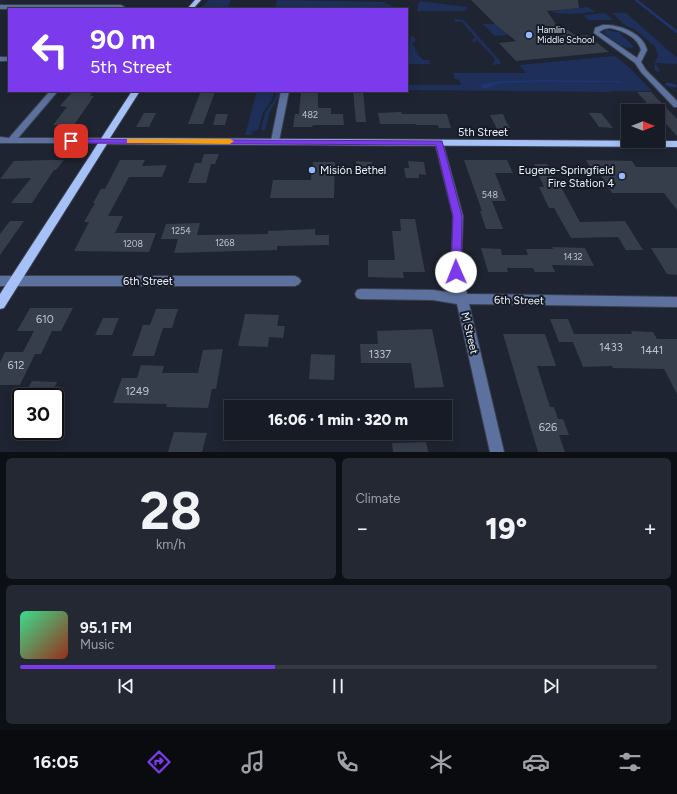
<!DOCTYPE html>
<html lang="en">
<head>
<meta charset="utf-8">
<style>
	:root { --surface:#161b25; --page:#232832; --text:#f1f3f6; --muted:#9ea1a7; --line:#353942; --accent:#7c3aed }
	body { margin:0; font-family:Figtree,sans-serif; background:var(--page); color:var(--text); height:100vh; display:flex; flex-direction:column; font-size:15px; white-space:nowrap }
	* { box-sizing:border-box; margin:0 }
	p { font-size:13px; color:var(--muted) }
	.icon { flex:none; width:22px; height:22px; fill:none; stroke:currentColor; stroke-width:2; stroke-linecap:round; stroke-linejoin:round }
	.map { position:relative; height:452px; overflow:hidden }
	.side { display:flex; flex-direction:column; gap:6px; padding:6px; background:#0c0f14; flex:1 }
	.side>* { flex:none }
	.guide { position:absolute; left:8px; top:8px; width:400px; height:84px; border-radius:0px; box-shadow:0 2px 10px #0003,0 0 0 1px var(--line); background:#7c3aed; color:#fff; overflow:hidden }
	.needle { width:26px; rotate:90deg }
	.controls { position:absolute; left:621px; top:104px; display:grid; gap:8px }
	.controls a { display:grid; place-items:center; width:44px; height:44px; border-radius:0px; background:var(--surface); box-shadow:0 2px 10px #0003,0 0 0 1px var(--line); font-size:20px }
	.speed { position:absolute; left:12px; top:388px; display:flex; gap:8px; font-size:20px; font-weight:700; text-align:center }
	.speed>* { display:grid; place-content:center; width:52px; height:52px; border-radius:50%; background:var(--surface); box-shadow:0 2px 10px #0003,0 0 0 1px var(--line); line-height:1 }
	.speed .limit { border:2px solid #111; border-radius:6px; background:#fff; color:#111 }
	.pin { position:absolute; display:grid; place-items:center; width:34px; height:34px; color:#fff; margin:-17px; border-radius:8px; box-shadow:0 2px 6px #0006 }
	.me { position:absolute; width:44px; margin:-22px; rotate:359deg; stroke-linejoin:round; filter:drop-shadow(0 0 3px #0008) }
	.turn { display:flex; align-items:center; gap:14px; height:84px; padding:0 16px; font-size:18px }
	.turn .icon { width:52px; height:52px; stroke-width:2.5 }
	.turn b { display:block; font-size:28px; line-height:34px }
	.big { font-size:30px; font-weight:800; line-height:1.1 }
	.side .widget { flex:1; display:flex; flex-direction:column; justify-content:center; gap:6px; min-width:0; padding:0 14px; border-radius:6px; background:var(--page) }
	.side .dial { align-items:center; gap:0 }
	.dial b { font-size:52px; line-height:1 }
	.song { display:flex; align-items:center; gap:12px }
	.cover { width:48px; height:48px; border-radius:6px; background:linear-gradient(135deg,hsl(150 70% 55%),hsl(10 70% 35%)) }
	.played { height:4px; border-radius:2px; background:linear-gradient(90deg,var(--accent) 40%,var(--line) 40%) }
	.keys { display:flex; justify-content:space-around; direction:ltr }
	.heat { display:flex; justify-content:space-between; align-items:center; font-size:22px; direction:ltr }
	.side .tiles { flex:1; display:grid; gap:6px; grid-template-columns:1fr 1fr }
	.widget:last-child { grid-column:span 2 }
	.trip { position:absolute; left:224px; top:400px; width:228px; height:40px; border-radius:0px; background:var(--surface); box-shadow:0 2px 10px #0003,0 0 0 1px var(--line); font-weight:800; line-height:40px; text-align:center }
	.menu { display:flex; height:64px; justify-content:space-around; align-items:center; background:#090b0f; color:var(--muted) }
	.menu .icon { width:28px; height:28px }
	.menu .selected { color:var(--accent) }
	.menu b { font-size:18px; color:var(--text) }
	.map>svg:first-child { display:block }
</style>
</head>
<body>
<div class="map">
<svg width="677" height="452" viewBox="0 0 677 452">
	<rect width="100%" height="100%" fill="#1e2431"/>
	<g fill="#1e2f59">
		<polygon points="209,0 231,0 228,6 236,7 223,9 199,9"/>
		<polygon points="277,0 384,2 394,7 394,9 270,9 275,8"/>
		<polygon points="419,1 467,7 466,11 417,11"/>
		<path d="M 588,7 L 595,12 C 585,13 559,16 551,11 Z"/>
		<polygon points="605,13 613,20 588,20 584,15"/>
		<polygon points="612,13 626,13 677,58 677,64 656,63 656,65 661,71 656,72 654,66 658,55 655,46 634,29 626,26"/>
		<polygon points="458,19 464,20 500,61 500,64 492,65 495,59 477,40 474,42 472,41 475,37 462,22 455,22 454,19"/>
		<polygon points="483,24 498,24 509,35 495,36"/>
		<path d="M 605,30 L 619,32 L 634,47 C 623,51 613,40 604,33 Z"/>
		<polygon points="411,36 413,36 416,40 412,44 415,47 414,48 416,49 415,51 418,52 417,53 419,54 418,55 423,59 422,60 429,60 430,64 407,64 407,55"/>
		<polygon points="615,56 630,68 652,91 611,91 612,92 407,90 407,85 461,85 459,80 455,79 453,73 526,73 519,65"/>
		<polygon points="257,91 274,91 272,99 263,112 258,130 250,132 253,133 251,135 245,135"/>
		<path d="M 277,91 L 280,91 C 278,101 272,106 269,115 C 267,121 267,126 264,131 L 261,130 L 265,113 L 274,101 Z"/>
	</g>
	<path fill="#1e3570" d="M 544,80 L 619,81 L 629,86 L 622,83 L 614,82 C 577,83 540,81 503,83 C 495,83 492,89 483,88 L 481,85 L 498,81 Z"/>
	<g fill="none" stroke-linecap="round" stroke-linejoin="round">
		<polyline stroke="#1e3570" stroke-width="2.5" points="636,0 677,32"/>
		<polyline stroke="#1e3570" stroke-width="3" points="667,84 675,86"/>
	</g>
	<g fill="#373e4b">
		<polygon points="471,0 578,0 579,8 547,11 560,30 568,30 576,36 587,35 609,52 516,61 499,43 516,41 494,23"/>
		<polygon points="73,91 93,91 90,96 94,96 74,125 53,125 67,107 60,106"/>
		<polygon points="201,91 215,92 203,124 188,124"/>
		<polygon points="353,91 363,91 366,122 356,122"/>
		<polygon points="301,92 318,92 318,108 331,108 331,114 343,114 344,125 313,125 312,127 293,127 295,114 299,114"/>
		<polygon points="637,92 651,92 677,119 677,136 658,115 658,111 654,111"/>
		<polygon points="401,112 402,114 447,114 451,128 439,128 438,125 416,125 416,124 380,124 378,113"/>
		<polygon points="144,113 156,113 149,127 136,127"/>
		<polygon points="589,113 601,113 613,128 599,127"/>
		<polygon points="216,114 228,114 225,125 213,125"/>
		<polygon points="503,114 506,121 510,128 497,129 490,115"/>
		<polygon points="204,154 219,154 215,164 211,164 206,183 188,183 195,163 201,163"/>
		<polygon points="50,160 64,160 56,170 54,170 32,203 11,203 31,178 0,179 14,161"/>
		<polygon points="120,160 145,160 142,166 167,165 162,177 129,177 108,216 123,216 115,233 156,233 149,252 74,251 89,222 84,222 95,203 93,203 101,189 105,189"/>
		<polygon points="464,160 507,160 513,173 495,173 506,201 492,201 503,229 486,229 480,211 482,211"/>
		<polygon points="586,160 632,161 636,167 677,167 677,210 664,193 612,193 599,172 593,172"/>
		<polygon points="356,161 372,162 373,172 357,172"/>
		<polygon points="408,161 424,162 426,175 419,174 419,178 406,178 404,168 409,168"/>
		<polygon points="313,162 335,162 334,198 270,198 273,180 311,180"/>
		<polygon points="534,164 547,164 557,187 561,187 580,222 625,221 643,250 626,250 618,237 571,238 554,208 549,208 539,187 544,187"/>
		<polygon points="400,219 415,219 425,272 403,272 404,278 368,277 368,260 395,260 392,231 401,231"/>
		<polygon points="10,221 24,221 0,255 0,234"/>
		<polygon points="200,223 197,235 268,234 268,231 315,229 315,235 329,235 329,245 277,246 277,250 174,253 178,239 161,239 166,224"/>
		<polygon points="552,247 585,248 594,266 552,265 555,272 535,272 533,268 507,268 508,272 488,272 481,248 501,249 502,255 528,255 526,249 553,249"/>
		<polygon points="651,248 677,248 677,275 667,274"/>
		<polygon points="30,308 73,308 61,331 52,331 41,354 35,354 20,385 0,385 0,362 5,352 23,352 34,331 17,331"/>
		<polygon points="156,309 178,309 172,328 163,328 154,356 132,356 143,325 150,325"/>
		<polygon points="245,314 279,315 277,326 285,326 283,338 269,337 268,347 238,346"/>
		<polygon points="103,318 119,318 112,335 95,335"/>
		<polygon points="550,319 568,319 574,334 632,334 631,331 653,332 657,339 677,339 677,394 664,369 613,368 612,366 583,367 573,342 559,342"/>
		<polygon points="432,329 444,387 415,388 411,363 361,363 360,344 378,344 377,331"/>
		<polygon points="503,334 545,334 556,366 537,366 550,407 554,407 558,419 563,419 569,435 559,435 565,452 538,452"/>
		<polygon points="223,349 216,389 212,389 208,408 166,407 167,404 113,403 122,378 137,378 141,365 164,366 162,373 198,373 203,350"/>
		<polygon points="311,354 335,355 334,380 309,379"/>
		<polygon points="32,381 57,382 50,397 23,397"/>
		<polygon points="174,432 207,433 202,452 168,452"/>
		<polygon points="426,442 428,452 393,452 392,443"/>
	</g>
	<g fill="none" stroke-linecap="round" stroke-linejoin="round">
		<defs>
			<g id="minor">
				<polygon points="0,5 121,5 128,9 0,9"/>
				<path d="M 603,25 C 619,24 643,33 647,50 L 641,62 L 646,70 L 677,101 L 677,107 L 674,107 L 641,72 L 635,63 L 594,33 L 595,28 ZM 610,28 C 621,30 638,37 641,50 L 637,58 L 599,32 L 604,29 Z"/>
				<rect x="0" y="57" width="9" height="4"/>
				<polygon points="50,91 58,91 18,138 104,138 107,139 107,143 0,143 0,137 9,138"/>
				<polygon points="281,91 289,91 279,141 275,144 271,141"/>
				<polygon points="439,140 443,143 463,216 461,272 467,294 677,297 677,307 469,304 504,452 490,452 457,304 433,300 361,299 357,298 355,294 357,290 361,289 433,290 455,293 451,272 453,216 435,143"/>
				<polygon points="0,276 295,276 299,278 301,281 299,284 295,286 0,286"/>
			</g>
			<g id="major">
				<polygon points="195,0 201,0 193,9 187,9"/>
				<polygon points="132,91 140,91 110,138 677,141 677,147 107,144 4,308 0,309 0,294"/>
			</g>
		</defs>
		<use href="#minor" stroke="#3b414d" stroke-width="2"/>
		<use href="#major" stroke="#3b414d" stroke-width="2"/>
		<use href="#minor" fill="#5c719e" fill-rule="evenodd"/>
		<use href="#major" fill="#a6c0f8" fill-rule="evenodd"/>
	</g>
	<polygon fill="#7c3aed" stroke="#51269a" points="68,139 442,141 462,216 461,272 460,276 456,277 453,276 451,272 453,216 436,145 71,143 67,141"/>
	<polygon fill="#f59e0b" points="127,139 230,139 234,141 230,144 130,143 127,143"/>
	<g fill="#96b6fd" stroke="#151b27" stroke-width="1.5">
		<circle cx="529" cy="35" r="4"/>
		<circle cx="312" cy="170" r="4"/>
		<circle cx="622" cy="176" r="4"/>
	</g>
	<g text-anchor="middle" stroke-width="4" stroke-linejoin="round" paint-order="stroke">
		<g font-size="9" fill="#eef2fb" stroke="#151b27" text-anchor="start">
			<text x="537" y="33">Hamlin<tspan x="537" dy="10">Middle School</tspan></text>
		</g>
		<g font-size="9" fill="#c0c5cf">
			<text x="310" y="118">482</text>
			<text x="490" y="198">548</text>
			<text x="181" y="234">1254</text>
			<text x="225" y="246">1268</text>
			<text x="133" y="247">1208</text>
			<text x="573" y="260">1432</text>
		</g>
		<g font-size="11" fill="#eef2fb" stroke="#151b27">
			<text x="483" y="136">5th Street</text>
			<text x="148" y="285">6th Street</text>
			<text transform="translate(519 300) rotate(1)" y="4">6th Street</text>
			<text transform="translate(470 333) rotate(77)" y="4">M Street</text>
		</g>
		<g font-size="11" fill="#eef2fb" stroke="#151b27" text-anchor="start">
			<text x="320" y="174">Misión Bethel</text>
			<text x="614" y="174" text-anchor="end">Eugene-Springfield<tspan x="614" dy="13">Fire Station 4</tspan></text>
		</g>
		<g font-size="11" fill="#c0c5cf">
			<text x="45" y="323">610</text>
			<text x="611" y="351">1433</text>
			<text x="652" y="354">1441</text>
			<text x="380" y="358">1337</text>
			<text x="16" y="369">612</text>
			<text x="137" y="395">1249</text>
			<text x="548" y="431">626</text>
		</g>
	</g>
</svg>
<div class="controls">
<a><svg class="needle" viewBox="-14 -14 28 28"><path d="M0-13l5 13h-10z" fill="#e53935"/><path d="M0 13l5-13h-10z" fill="#9ea1a7"/></svg></a>
</div>
<div class="speed"><div class="limit">30</div></div>
<div class="pin" style="left:71px;top:141px;background:#d93025"><svg class="icon" aria-label="arrive" viewBox="0 0 24 24"><path d="M6 21V4h12l-3 4 3 4H6"/></svg></div>
<svg class="me" style="left:456px;top:272px" viewBox="-20 -20 40 40"><circle r="19" fill="#fff"/><path d="M0-13L10 11 0 6-10 11z" fill="#7c3aed"/></svg>
<div class="trip">16:06 · 1 min · 320 m</div>
<div class="guide">
<div class="turn"><svg class="icon" aria-label="left" viewBox="0 0 24 24"><path d="M17 20v-9H6M10 6l-5 5 5 5"/></svg><div><b>90 m</b>5th Street</div></div>
</div>
</div>
<section class="side">
<div class="tiles">
<div class="widget dial"><b>28</b><p>km/h</p></div>
<div class="widget"><p>Climate</p>
<div class="heat"><a>−</a><b class="big">19°</b><a>+</a></div>
</div>
<div class="widget">
<div class="song"><i class="cover"></i><div><b>95.1 FM</b><p>Music</p></div></div>
<div class="played"></div>
<div class="keys"><svg class="icon" aria-label="previous" viewBox="0 0 24 24"><path d="M18 5L8 12l10 7zM5 5v14"/></svg><svg class="icon" aria-label="pause" viewBox="0 0 24 24"><path d="M8 5v14M16 5v14"/></svg><svg class="icon" aria-label="next" viewBox="0 0 24 24"><path d="M6 5l10 7-10 7zM19 5v14"/></svg></div>
</div>
</div>
</section>
<nav class="menu">
<b>16:05</b>
<svg class="icon selected" aria-label="directions" viewBox="0 0 24 24"><path d="M12 3l9 9-9 9-9-9zM9 14v-3h6M13 9l2 2-2 2"/></svg>
<svg class="icon" aria-label="music" viewBox="0 0 24 24"><path d="M9 18V5l10-2v13"/><circle cx="6" cy="18" r="3"/><circle cx="16" cy="16" r="3"/></svg>
<svg class="icon" aria-label="phone" viewBox="0 0 24 24"><path d="M5 4h4l2 5-3 2q2 4 5 5l2-3 5 2v4C11 20 4 13 5 4z"/></svg>
<svg class="icon" aria-label="climate" viewBox="0 0 24 24"><path d="M12 3v18M4 7l16 10M4 17L20 7"/></svg>
<svg class="icon" aria-label="car" viewBox="0 0 24 24"><path d="M5 17H2v-5l4-1 3-4h7l3 4 3 1v5h-3M9 17h6M6 11h13"/><circle cx="7" cy="17" r="2"/><circle cx="17" cy="17" r="2"/></svg>
<svg class="icon" aria-label="filters" viewBox="0 0 24 24"><path d="M4 7h16M4 17h16"/><circle cx="9" cy="7" r="2"/><circle cx="15" cy="17" r="2"/></svg>
</nav>
</body>
</html>
